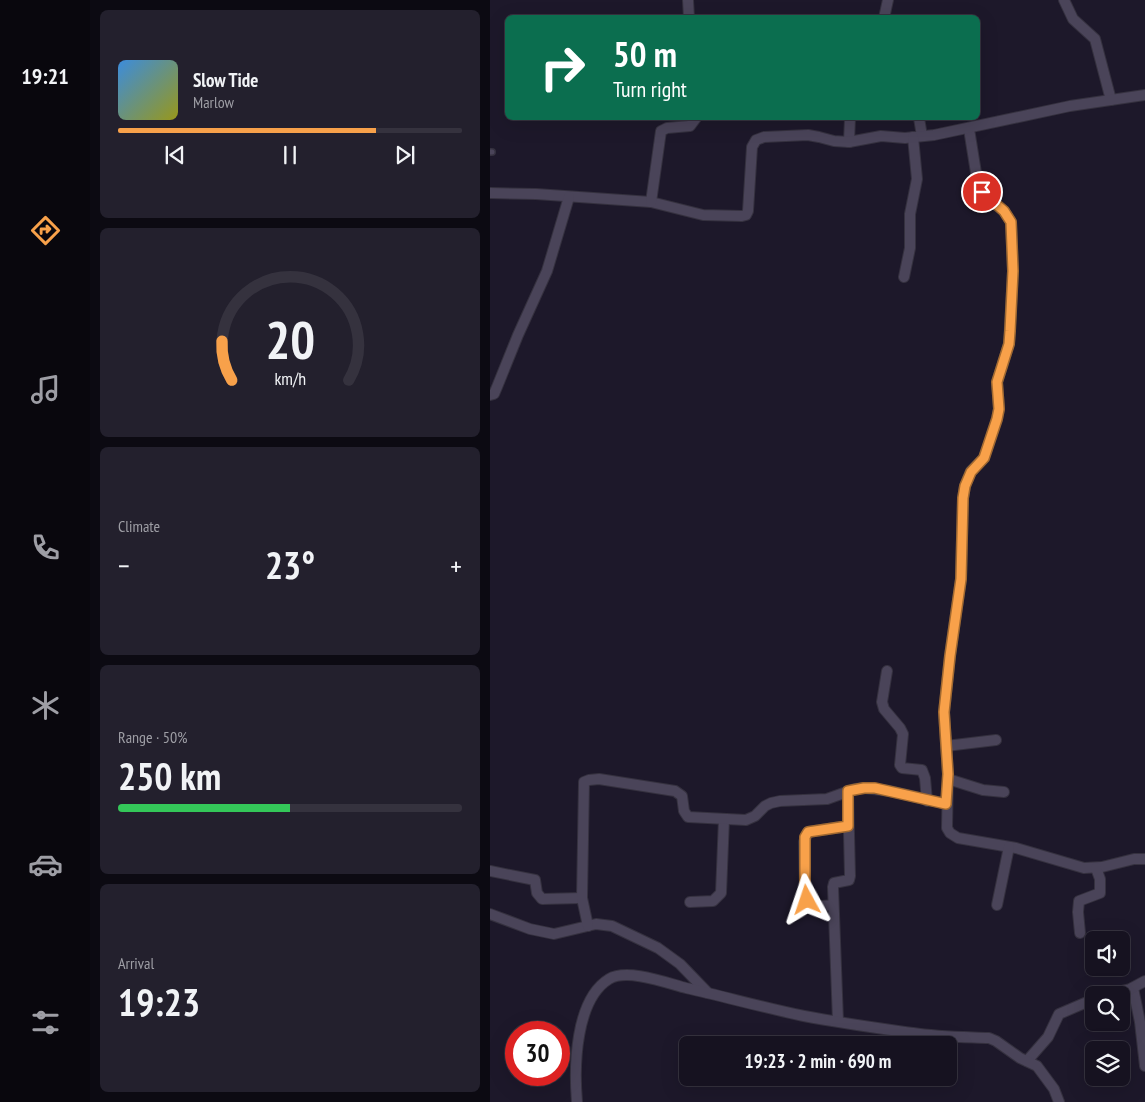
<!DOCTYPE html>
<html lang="en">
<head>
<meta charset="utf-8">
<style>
	:root { --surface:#161220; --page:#23202d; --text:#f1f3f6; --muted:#9e9ea5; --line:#35323e; --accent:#f8a14a }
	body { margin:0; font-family:"PT Sans Narrow",sans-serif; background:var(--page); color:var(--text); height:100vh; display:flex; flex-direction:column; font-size:19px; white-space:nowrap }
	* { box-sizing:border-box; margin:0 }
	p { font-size:16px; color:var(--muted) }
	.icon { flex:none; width:28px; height:28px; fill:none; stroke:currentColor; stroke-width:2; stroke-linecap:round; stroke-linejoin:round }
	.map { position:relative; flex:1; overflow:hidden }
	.sheet { display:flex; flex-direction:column; gap:10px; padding:10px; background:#0c0a12; width:400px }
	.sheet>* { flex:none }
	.top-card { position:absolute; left:15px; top:15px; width:475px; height:105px; border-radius:8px; box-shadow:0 5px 20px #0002,0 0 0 1px var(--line); background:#0b6e4f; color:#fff; overflow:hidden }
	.tools { position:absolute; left:595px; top:931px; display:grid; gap:10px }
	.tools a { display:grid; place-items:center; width:45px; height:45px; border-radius:8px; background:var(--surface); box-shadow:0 5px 20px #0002,0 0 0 1px var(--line); font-size:25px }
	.speed { position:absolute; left:15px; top:1021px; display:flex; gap:10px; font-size:25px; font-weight:700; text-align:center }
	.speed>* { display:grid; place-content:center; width:65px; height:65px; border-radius:50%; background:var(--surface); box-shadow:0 5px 20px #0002,0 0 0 1px var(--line); line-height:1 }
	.speed .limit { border:8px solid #d22; background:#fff; color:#111 }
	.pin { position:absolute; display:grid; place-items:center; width:42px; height:42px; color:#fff; margin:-21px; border:2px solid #fff; border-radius:50%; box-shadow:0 1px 5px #0007 }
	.me { position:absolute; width:55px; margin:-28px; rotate:355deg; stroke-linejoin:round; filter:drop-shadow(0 0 4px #0008) }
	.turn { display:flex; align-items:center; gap:18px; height:105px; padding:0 25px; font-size:22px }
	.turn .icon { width:65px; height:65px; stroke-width:2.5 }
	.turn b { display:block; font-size:35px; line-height:42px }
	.big { font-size:38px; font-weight:800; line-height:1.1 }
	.sheet .widget { flex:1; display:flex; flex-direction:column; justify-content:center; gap:8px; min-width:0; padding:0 18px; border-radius:8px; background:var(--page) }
	.sheet .dial { align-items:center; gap:0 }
	.dial svg { height:130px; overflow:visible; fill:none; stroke:var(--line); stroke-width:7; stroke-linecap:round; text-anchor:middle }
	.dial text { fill:var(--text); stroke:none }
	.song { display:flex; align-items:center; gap:15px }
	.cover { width:60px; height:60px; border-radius:8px; background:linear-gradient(135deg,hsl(210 70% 55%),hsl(60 70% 35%)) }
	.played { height:5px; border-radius:2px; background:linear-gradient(90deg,var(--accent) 75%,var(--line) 75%) }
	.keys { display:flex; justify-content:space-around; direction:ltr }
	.heat { display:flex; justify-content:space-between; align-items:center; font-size:28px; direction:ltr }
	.charge { height:8px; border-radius:4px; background:linear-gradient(90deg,#34c759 50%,var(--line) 0) }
	.trip { position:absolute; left:189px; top:1036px; width:278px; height:50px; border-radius:8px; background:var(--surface); box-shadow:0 5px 20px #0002,0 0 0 1px var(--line); font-weight:800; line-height:50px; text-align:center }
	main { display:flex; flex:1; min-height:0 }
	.tab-bar { display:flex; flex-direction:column; width:90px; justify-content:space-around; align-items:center; background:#09070d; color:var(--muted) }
	.tab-bar .icon { width:35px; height:35px }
	.tab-bar .active { color:var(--accent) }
	.tab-bar b { font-size:22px; color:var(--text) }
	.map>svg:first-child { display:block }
</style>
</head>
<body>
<main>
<nav class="tab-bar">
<b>19:21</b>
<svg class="icon active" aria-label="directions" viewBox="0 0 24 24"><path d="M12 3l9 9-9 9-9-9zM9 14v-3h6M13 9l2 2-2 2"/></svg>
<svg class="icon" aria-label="music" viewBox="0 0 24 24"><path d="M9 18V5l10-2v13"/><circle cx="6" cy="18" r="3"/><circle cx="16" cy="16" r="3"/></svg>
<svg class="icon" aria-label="phone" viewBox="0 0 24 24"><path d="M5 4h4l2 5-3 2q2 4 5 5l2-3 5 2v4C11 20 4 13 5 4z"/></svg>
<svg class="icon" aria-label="climate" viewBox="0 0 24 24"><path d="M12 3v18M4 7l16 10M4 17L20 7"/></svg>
<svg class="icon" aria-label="car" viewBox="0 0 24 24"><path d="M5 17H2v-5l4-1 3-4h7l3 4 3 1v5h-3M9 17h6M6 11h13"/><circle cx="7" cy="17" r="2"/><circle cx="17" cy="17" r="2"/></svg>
<svg class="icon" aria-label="filters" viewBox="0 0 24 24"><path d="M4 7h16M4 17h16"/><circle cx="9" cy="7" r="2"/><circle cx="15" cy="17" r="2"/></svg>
</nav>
<section class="sheet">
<div class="widget">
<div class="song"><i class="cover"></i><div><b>Slow Tide</b><p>Marlow</p></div></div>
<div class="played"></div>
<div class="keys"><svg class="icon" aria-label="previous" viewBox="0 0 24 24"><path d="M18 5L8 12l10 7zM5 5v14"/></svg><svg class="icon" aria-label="pause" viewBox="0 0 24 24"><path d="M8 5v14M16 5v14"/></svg><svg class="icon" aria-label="next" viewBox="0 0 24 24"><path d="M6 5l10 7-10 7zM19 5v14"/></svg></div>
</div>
<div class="widget dial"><svg viewBox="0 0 100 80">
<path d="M14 69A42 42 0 1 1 86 69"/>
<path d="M14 69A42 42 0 0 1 8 45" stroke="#f8a14a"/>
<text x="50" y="56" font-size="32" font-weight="700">20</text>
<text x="50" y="72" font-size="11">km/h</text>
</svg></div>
<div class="widget"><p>Climate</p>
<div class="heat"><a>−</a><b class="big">23°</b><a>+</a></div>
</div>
<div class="widget"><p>Range · 50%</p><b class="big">250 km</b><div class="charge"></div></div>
<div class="widget"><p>Arrival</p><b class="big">19:23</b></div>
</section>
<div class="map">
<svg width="655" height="1102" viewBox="0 0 655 1102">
	<rect width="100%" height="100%" fill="#1d182a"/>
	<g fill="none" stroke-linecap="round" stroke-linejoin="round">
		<defs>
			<polyline id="service" points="0,152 2,152"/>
			<g id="minor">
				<polyline points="198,0 199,18"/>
				<polyline points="574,0 583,19 605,39 621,100"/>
				<polyline points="394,18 398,0"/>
				<polyline points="429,118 432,136"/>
				<polyline points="479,129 488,185 496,197 514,211 521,222 523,271 519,344 507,382 509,409 507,419 494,458 481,471 475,486 473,498 471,579 460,655 454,713 458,774 457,828 460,833 468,838 526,848 594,868 612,867 644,859 655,859"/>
				<polyline points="359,142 360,118"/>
				<polyline points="0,193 46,194 161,202 213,215 252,216 256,215 258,211 262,147 266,140 274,137 318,135 329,137 344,141 359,142 391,136 415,138 444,135 580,106 655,95"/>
				<polyline points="161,202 171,131 177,128 200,126 206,118"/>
				<polyline points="414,277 420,248 420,214 427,179 423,137"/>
				<polyline points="0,395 4,394 7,387 28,335 57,271 79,197"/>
				<polyline points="397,671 392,702 394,709 410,728 413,734 410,765 412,768 432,770 435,778 437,801"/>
				<polyline points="456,746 506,740"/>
				<polyline points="458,779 493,790 514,792"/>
				<polyline points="0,871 45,880 47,893 52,899 92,898"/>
				<polyline points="200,902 223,901 231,893 234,819"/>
				<path d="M 343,905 C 331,906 320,909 315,895 L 314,842 L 318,832 L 358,826"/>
				<polyline points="507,905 519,847"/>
				<polyline points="0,914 40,929 64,934 106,924 122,926 168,948 190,964 218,993"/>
				<polyline points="98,926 92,898 94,782 99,780 109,779 185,791 192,796 194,811 198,817 256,820 265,816 275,806 281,803 290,801 337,799 365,789 374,788 400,791 457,804"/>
				<polyline points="590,933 588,912 589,901 610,893 610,879 606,868"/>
				<polyline points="643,988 650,1022 655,1066"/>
				<polyline points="614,995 640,989 655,981"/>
				<polyline points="348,1021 343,887 344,883 359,880 360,876 358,791"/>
				<polyline points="537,1061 558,1037 569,1014 604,999"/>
				<path d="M 87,1102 C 84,1067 85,1000 119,979 C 137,968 177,983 196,988 C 236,997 275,1008 314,1016 C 350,1023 387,1028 423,1033 C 448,1037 474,1037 499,1038 L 506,1041 L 530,1058 L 547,1066 L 564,1089 L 569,1102"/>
			</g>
		</defs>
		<use href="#service" stroke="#35313f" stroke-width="8"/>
		<use href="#minor" stroke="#35313f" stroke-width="12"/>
		<use href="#service" stroke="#4a4459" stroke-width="5"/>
		<use href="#minor" stroke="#4a4459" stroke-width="10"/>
	</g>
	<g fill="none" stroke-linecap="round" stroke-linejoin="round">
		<defs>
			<polyline id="route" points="317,900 315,894 315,837 318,832 358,826 358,791 374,788 385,788 456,804 458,774 454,712 460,656 471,579 473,498 475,486 481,472 494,458 507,419 509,409 507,382 519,344 520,331 523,271 521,222 514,211 492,192"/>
		</defs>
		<use href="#route" stroke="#a16930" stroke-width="12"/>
		<use href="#route" stroke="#f8a14a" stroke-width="9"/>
	</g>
</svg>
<div class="tools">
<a><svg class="icon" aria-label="sound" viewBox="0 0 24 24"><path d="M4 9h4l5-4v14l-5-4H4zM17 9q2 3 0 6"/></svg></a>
<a><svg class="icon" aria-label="search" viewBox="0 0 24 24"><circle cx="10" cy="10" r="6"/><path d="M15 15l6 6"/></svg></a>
<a><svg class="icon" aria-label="layers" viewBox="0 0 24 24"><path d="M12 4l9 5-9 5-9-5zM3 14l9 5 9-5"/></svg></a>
</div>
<div class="speed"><div class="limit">30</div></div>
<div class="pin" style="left:492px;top:192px;background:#d93025"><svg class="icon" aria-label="arrive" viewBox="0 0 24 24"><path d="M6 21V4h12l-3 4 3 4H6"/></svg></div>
<svg class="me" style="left:317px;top:900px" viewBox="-20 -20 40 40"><path d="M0-17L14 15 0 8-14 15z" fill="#f8a14a" stroke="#fff" stroke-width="4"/></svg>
<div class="trip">19:23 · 2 min · 690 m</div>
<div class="top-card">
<div class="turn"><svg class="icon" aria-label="right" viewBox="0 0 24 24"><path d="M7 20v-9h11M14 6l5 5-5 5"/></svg><div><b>50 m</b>Turn right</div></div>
</div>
</div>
</main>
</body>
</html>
